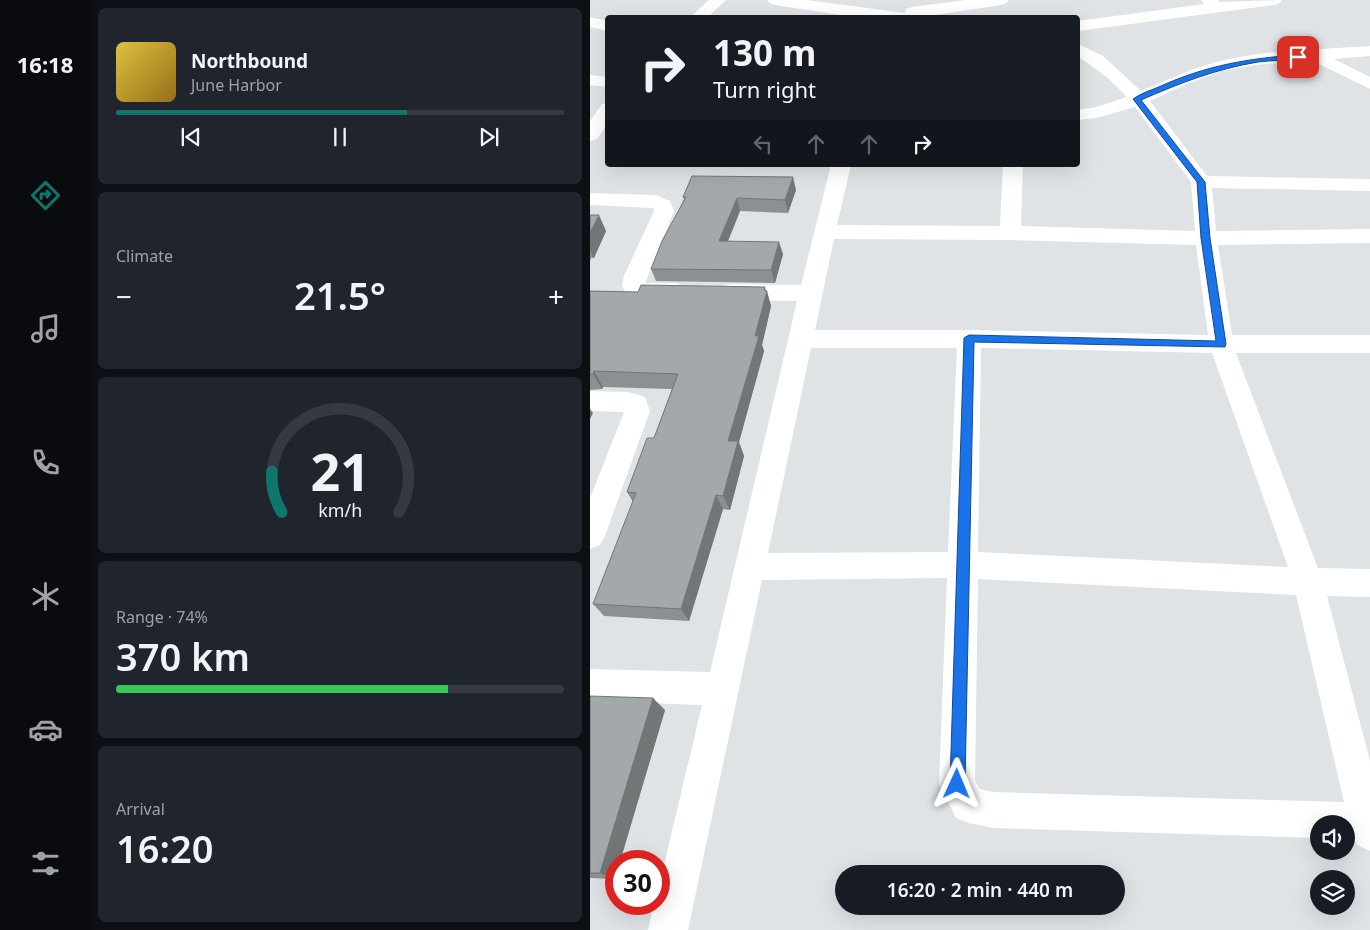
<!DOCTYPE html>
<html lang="en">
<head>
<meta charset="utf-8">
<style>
	:root { --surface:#171b24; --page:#20242c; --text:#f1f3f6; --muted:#9ea1a6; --line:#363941; --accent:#0f766e }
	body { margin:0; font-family:"Noto Sans",sans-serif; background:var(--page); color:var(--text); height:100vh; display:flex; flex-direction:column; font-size:19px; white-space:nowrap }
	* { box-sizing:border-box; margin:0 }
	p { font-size:16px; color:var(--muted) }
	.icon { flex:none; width:28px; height:28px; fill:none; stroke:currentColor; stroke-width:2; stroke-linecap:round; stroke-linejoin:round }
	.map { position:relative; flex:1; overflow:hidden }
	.sheet { display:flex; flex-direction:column; gap:8px; padding:8px; background:#0d0f14; width:500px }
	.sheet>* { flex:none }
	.guide { position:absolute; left:15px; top:15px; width:475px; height:152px; border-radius:5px; box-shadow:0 5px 20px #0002; background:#171b24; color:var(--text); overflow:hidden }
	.fabs { position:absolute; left:720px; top:815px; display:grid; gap:10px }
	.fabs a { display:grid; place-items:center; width:45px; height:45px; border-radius:50%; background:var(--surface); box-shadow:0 5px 20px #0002; font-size:25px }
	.speed { position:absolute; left:15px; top:850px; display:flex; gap:10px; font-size:25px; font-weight:700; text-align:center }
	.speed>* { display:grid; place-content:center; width:65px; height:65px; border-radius:50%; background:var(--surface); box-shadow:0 5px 20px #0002; line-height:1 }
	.speed .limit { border:8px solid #d22; background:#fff; color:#111 }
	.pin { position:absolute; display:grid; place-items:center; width:42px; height:42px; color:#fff; margin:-21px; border-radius:10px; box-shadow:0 2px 8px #0006 }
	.me { position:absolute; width:55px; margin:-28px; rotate:1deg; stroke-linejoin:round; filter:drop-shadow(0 0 4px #0008) }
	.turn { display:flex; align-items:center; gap:18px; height:105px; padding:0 25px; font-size:22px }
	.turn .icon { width:65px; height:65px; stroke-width:2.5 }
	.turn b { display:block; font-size:35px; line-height:42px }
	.lanes { display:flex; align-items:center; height:48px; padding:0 25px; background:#0003; justify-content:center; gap:25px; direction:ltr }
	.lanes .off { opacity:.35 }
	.big { font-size:38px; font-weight:600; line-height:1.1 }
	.sheet .widget { flex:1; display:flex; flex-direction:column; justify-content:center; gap:8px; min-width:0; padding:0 18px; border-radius:8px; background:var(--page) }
	.sheet .dial { align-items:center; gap:0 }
	.dial svg { height:130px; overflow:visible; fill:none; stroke:var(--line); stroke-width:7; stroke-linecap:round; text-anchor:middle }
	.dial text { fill:var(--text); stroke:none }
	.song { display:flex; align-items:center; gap:15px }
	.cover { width:60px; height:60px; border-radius:8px; background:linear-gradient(135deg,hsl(50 70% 55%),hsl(40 70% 35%)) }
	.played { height:5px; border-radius:2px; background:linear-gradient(90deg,var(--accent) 65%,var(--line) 65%) }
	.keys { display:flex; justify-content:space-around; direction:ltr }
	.heat { display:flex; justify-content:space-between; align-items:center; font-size:28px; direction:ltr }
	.charge { height:8px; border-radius:4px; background:linear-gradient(90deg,#34c759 74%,var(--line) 0) }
	.trip { position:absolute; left:245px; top:865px; width:290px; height:50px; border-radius:25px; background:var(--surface); box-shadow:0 5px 20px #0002; font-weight:600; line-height:50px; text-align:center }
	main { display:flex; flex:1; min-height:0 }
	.tab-bar { display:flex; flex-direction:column; width:90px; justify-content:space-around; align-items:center; background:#090b0e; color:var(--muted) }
	.tab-bar .icon { width:35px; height:35px }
	.tab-bar .on { color:var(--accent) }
	.tab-bar b { font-size:22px; color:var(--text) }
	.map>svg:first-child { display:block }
</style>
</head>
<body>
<main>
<nav class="tab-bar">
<b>16:18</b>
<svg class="icon on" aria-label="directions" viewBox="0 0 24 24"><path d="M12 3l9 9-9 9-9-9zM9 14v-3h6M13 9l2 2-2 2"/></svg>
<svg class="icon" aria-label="music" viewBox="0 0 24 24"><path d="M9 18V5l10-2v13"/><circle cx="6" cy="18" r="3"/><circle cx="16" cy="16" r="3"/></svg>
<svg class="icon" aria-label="phone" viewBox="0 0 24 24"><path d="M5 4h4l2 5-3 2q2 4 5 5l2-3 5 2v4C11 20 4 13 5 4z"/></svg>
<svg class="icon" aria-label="climate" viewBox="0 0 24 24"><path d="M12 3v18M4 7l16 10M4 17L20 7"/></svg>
<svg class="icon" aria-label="car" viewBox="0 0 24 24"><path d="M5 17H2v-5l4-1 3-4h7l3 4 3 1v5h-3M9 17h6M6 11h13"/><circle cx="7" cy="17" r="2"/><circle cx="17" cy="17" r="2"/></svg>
<svg class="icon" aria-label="filters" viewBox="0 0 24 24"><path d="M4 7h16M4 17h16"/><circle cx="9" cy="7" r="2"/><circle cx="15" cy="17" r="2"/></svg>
</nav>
<section class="sheet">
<div class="widget">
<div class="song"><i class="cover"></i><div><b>Northbound</b><p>June Harbor</p></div></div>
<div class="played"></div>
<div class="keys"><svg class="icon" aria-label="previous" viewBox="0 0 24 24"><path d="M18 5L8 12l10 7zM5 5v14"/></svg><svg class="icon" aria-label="pause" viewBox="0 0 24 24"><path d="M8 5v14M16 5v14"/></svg><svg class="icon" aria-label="next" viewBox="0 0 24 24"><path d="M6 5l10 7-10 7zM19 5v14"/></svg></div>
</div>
<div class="widget"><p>Climate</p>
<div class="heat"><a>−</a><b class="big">21.5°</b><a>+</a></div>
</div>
<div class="widget dial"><svg viewBox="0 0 100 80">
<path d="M14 69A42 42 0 1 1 86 69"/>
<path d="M14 69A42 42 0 0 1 8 44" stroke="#0f766e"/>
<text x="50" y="56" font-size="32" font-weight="700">21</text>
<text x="50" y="72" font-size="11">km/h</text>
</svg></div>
<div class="widget"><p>Range · 74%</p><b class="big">370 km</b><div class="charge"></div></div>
<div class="widget"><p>Arrival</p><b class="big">16:20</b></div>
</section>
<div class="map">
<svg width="780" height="930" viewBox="0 0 780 930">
	<rect width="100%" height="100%" fill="#dfe3e6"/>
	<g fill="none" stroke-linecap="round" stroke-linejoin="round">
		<g fill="#fff" fill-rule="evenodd">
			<polygon points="119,0 136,0 117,18 99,18"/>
			<polygon points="177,0 216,0 315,13 316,9 322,7 376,0 419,0 416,3 411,5 325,18 270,18 185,5 180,3"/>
			<polygon points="611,0 628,0 630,2 692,0 689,3 684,5 488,31 488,21 614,4"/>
			<polygon points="0,17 18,21 18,31 0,27"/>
			<path d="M 488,44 L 513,56 L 551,91 C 575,81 598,70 623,63 C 674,49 728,50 780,46 L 780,56 L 744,59 L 780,77 L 780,89 L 721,60 L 665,65 L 632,71 L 599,83 L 560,101 L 617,176 L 780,179 L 780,191 L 622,188 L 626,231 L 780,229 L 780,243 L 628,245 L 642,335 L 780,335 L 780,353 L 646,353 L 728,568 L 780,569 L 780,597 L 737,596 L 780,761 L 780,851 L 767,845 L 764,839 L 756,839 L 756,824 L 729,824 L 729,838 L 403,828 L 379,823 L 366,818 L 349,784 L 357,578 L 172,580 L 98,930 L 58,930 L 64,904 L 69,904 L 69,886 L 112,705 L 0,701 L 0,669 L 120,672 L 207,301 L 141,300 L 133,298 L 129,292 L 133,286 L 141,284 L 211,285 L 241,165 L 261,165 L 247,225 L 410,226 L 413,165 L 433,165 L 431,226 L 605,231 L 601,182 L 545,107 L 506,118 L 488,120 L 488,110 L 506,107 L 537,97 L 518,78 L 488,56 ZM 244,239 L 420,240 L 606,245 L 618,335 L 379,330 L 225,330 ZM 221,348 L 367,348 L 358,552 L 178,553 ZM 391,348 L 622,353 L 698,567 L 388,552 ZM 388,579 L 706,595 L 754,802 L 403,792 L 390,789 L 385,780 Z"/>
			<polygon points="0,75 18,77 18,87 0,85"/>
			<polygon points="18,103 18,123 7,139 0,141 0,121 12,104"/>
			<path d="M 0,193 L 66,195 L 80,201 L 84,211 L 55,283 L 86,283 L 94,286 L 97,291 L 94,296 C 78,301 54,301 38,296 L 32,286 L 34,276 L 64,211 L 63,208 L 0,205 Z"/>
			<polygon points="0,391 38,392 55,397 60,411 15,536 10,545 0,549 0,498 34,412 0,411"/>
		</g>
	</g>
	<g fill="#8c9092">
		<polygon points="206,190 198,213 150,211 138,241 193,254 185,283 66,281 61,269 94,199 93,197"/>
		<polygon points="0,215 16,231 4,258 1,258 0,261"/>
		<polygon points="176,290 181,306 172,345 174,351 149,442 154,456 140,510 133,509 99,621 14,616 3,604 43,502 37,492 64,438 82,389 13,387 12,389 0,390 0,291 48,292"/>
		<polygon points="0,696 75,710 25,879 0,878"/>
	</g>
	<g fill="#727677">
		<polygon points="203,177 206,190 198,213 195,200"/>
		<polygon points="147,198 150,211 133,253 129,241"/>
		<polygon points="9,215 16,231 4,258 0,251 0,233"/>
		<polygon points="189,242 193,254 185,283 181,270"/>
		<polygon points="175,287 176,292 177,291 181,306 172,345 174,351 149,442 154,456 140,510 133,496 138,441 165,336"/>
		<polygon points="4,371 13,387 12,389 3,374"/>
		<polygon points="0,409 3,413 0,419"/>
		<polygon points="126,495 133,509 99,621 91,609"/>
		<polygon points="63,698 75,710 30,861 26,861 26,875 25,879 10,873"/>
	</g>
	<g fill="#a3a8aa" stroke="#727677">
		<polygon points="102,176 203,177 195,200 147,198 129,241 189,242 181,270 61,269 72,241 96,197 93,197"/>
		<polygon points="0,215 9,215 0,233"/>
		<polygon points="51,285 175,287 174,290 177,291 165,336 169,336 138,441 148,441 133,496 126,495 91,609 3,604 46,493 37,492 57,438 64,438 88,374 4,371 3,374 0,374 0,291 48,292"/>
		<polygon points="0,696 63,698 10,873 0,873"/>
	</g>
	<path fill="#1a73e8" stroke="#114b97" d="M 708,55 L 711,57 L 710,59 C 696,61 682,60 668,62 C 626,69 590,83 551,100 L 615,182 L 620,238 L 636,344 L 635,347 L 384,342 L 375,784 L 373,789 L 367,791 L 362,789 L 360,784 L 374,338 L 379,335 L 626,341 L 611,238 L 607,182 L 543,99 C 551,93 562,90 571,86 C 615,66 659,58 708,55 Z"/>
</svg>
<div class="fabs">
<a><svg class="icon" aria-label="sound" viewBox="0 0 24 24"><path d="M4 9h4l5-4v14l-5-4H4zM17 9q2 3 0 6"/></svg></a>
<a><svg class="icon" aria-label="layers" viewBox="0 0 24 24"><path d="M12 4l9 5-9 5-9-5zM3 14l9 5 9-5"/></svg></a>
</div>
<div class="speed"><div class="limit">30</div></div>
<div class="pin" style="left:708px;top:57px;background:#d93025"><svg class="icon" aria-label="arrive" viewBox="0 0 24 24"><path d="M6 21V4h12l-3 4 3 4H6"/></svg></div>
<svg class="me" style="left:367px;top:784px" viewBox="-20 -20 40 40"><path d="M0-17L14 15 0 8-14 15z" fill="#1a73e8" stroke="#fff" stroke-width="4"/></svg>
<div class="trip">16:20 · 2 min · 440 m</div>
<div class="guide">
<div class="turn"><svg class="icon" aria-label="right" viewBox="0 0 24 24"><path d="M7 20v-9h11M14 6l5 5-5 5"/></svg><div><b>130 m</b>Turn right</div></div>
<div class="lanes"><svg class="icon off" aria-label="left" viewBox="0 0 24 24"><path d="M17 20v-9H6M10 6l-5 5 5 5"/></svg><svg class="icon off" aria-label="ahead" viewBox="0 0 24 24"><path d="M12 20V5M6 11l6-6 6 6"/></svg><svg class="icon off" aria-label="ahead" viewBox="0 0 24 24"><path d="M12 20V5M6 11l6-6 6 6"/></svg><svg class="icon" aria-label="right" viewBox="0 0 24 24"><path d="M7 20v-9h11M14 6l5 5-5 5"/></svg></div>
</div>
</div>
</main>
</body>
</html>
